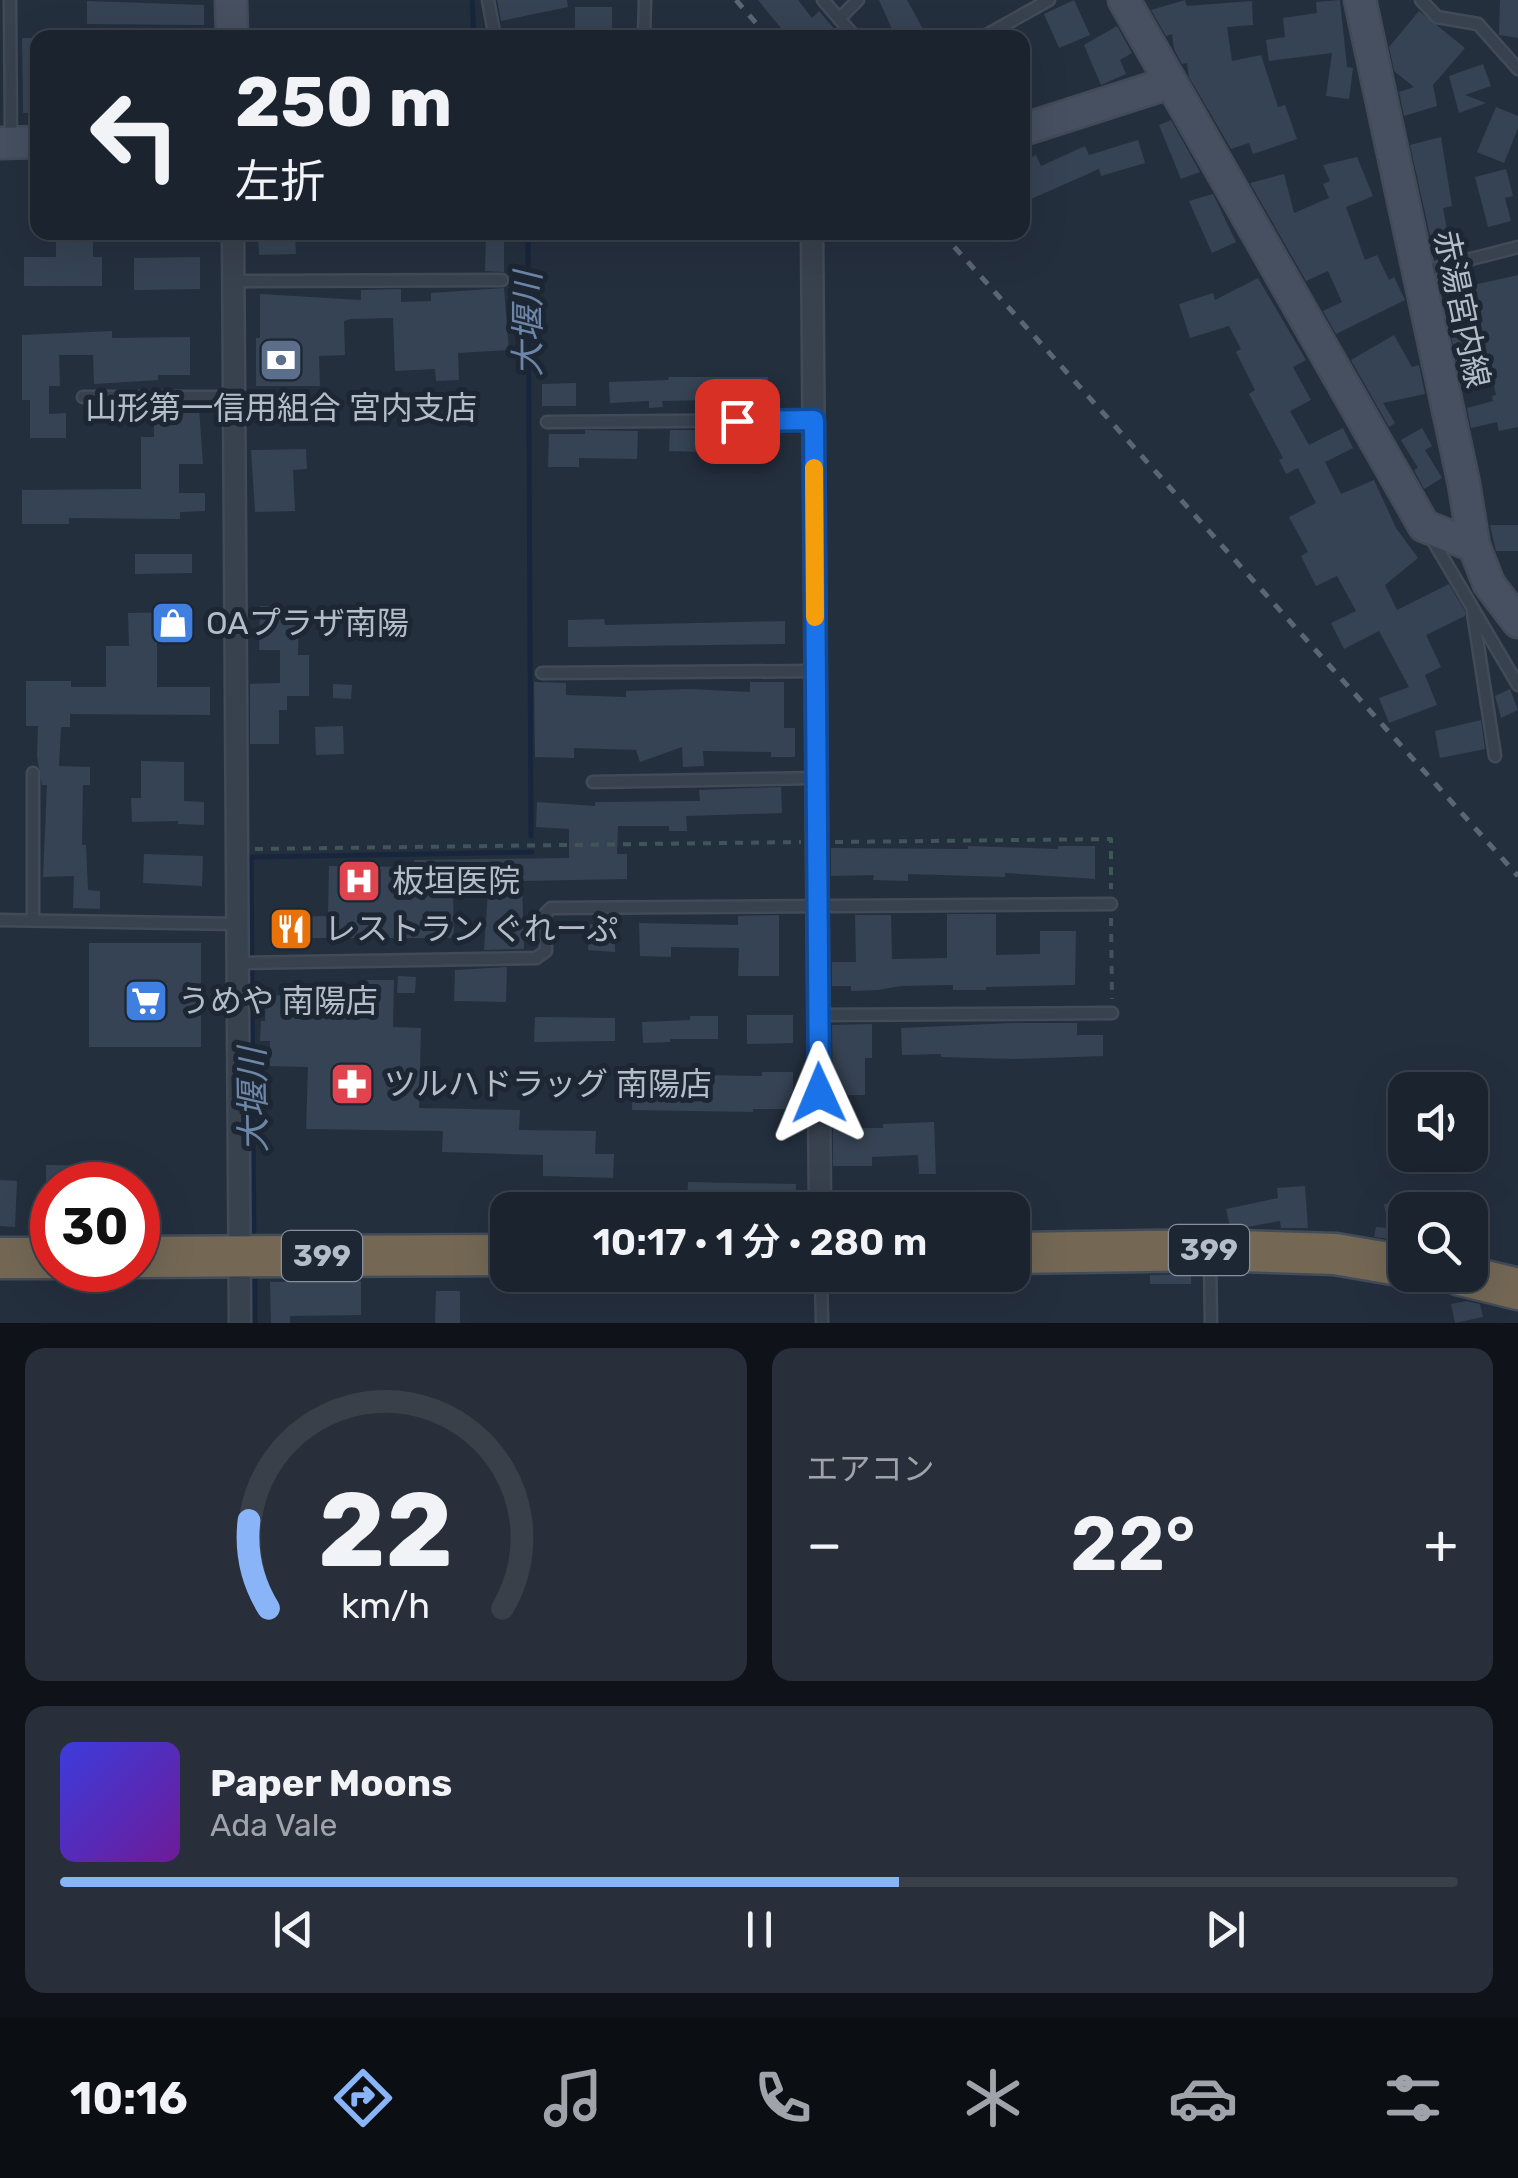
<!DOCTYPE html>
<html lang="ja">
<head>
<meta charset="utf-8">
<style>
	:root { --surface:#1b232e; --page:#282f3a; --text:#f1f3f6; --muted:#a0a4aa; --line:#39404a; --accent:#8ab4f8 }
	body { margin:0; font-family:Rubik,"Noto Sans JP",sans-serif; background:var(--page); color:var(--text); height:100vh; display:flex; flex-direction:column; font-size:38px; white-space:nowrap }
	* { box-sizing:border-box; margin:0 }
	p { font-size:32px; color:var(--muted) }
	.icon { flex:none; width:55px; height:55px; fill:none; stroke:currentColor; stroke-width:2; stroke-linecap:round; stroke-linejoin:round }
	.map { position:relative; height:1323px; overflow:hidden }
	.sheet { display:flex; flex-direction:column; gap:25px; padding:25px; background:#0f1319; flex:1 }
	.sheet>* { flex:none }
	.guide { position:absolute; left:30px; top:30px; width:1000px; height:210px; border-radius:20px; box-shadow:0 10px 40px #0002,0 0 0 2px var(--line); background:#1b232e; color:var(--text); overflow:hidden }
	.fabs { position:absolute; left:1388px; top:1072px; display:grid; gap:20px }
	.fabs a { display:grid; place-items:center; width:100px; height:100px; border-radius:20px; background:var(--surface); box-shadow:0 10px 40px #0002,0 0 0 2px var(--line); font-size:50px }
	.speed { position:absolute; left:30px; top:1162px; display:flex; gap:20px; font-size:50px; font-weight:700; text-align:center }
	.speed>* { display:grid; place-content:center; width:130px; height:130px; border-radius:50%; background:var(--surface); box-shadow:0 10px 40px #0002,0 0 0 2px var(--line); line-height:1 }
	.speed .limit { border:15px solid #d22; background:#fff; color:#111 }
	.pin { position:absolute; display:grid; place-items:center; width:85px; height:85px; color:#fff; margin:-42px; border-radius:20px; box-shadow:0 5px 15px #0006 }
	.me { position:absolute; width:110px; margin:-55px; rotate:359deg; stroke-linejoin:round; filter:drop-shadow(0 0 8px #0008) }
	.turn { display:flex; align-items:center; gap:35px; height:210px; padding:0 40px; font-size:45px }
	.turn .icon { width:130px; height:130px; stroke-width:2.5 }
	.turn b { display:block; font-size:70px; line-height:85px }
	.big { font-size:75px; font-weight:600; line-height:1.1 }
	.sheet .widget { flex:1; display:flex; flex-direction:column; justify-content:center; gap:15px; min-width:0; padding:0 35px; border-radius:20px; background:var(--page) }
	.sheet .dial { align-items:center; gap:0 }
	.dial svg { height:260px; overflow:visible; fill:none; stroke:var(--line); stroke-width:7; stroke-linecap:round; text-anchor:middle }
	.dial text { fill:var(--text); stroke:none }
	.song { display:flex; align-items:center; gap:30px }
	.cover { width:120px; height:120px; border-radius:15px; background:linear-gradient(135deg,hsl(240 70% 55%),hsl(280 70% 35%)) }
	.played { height:10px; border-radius:5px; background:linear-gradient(90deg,var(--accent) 60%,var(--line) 60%) }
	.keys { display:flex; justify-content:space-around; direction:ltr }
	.heat { display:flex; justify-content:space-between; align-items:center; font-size:55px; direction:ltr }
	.sheet .tiles { flex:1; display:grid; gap:25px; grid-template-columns:1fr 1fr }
	.widget:last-child { grid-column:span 2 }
	.trip { position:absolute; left:490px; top:1192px; width:540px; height:100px; border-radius:20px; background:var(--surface); box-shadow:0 10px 40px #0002,0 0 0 2px var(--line); font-weight:600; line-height:100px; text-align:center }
	.menu { display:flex; height:160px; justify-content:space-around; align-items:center; background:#0b0e12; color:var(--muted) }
	.menu .icon { width:70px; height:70px }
	.menu .selected { color:var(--accent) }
	.menu b { font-size:45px; color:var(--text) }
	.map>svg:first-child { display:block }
</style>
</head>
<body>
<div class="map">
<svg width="1518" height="1323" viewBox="0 0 1518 1323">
	<rect width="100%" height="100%" fill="#242f3e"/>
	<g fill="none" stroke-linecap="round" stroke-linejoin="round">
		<g stroke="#17263c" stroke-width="5">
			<polyline points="472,0 474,38"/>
			<polyline points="528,232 531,836"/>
			<polyline points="254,1243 251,857 532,852"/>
			<polyline points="255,1274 255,1323"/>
		</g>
	</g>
	<g fill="#364354">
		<polygon points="497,0 567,0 568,7 501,21"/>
		<polygon points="758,0 798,0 812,18 819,11 842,38 789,38"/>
		<polygon points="879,0 907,0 928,38 896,38"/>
		<polygon points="1074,0 1090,35 1059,48 1044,14"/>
		<polygon points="1185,0 1187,6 1252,1 1253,25 1227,27 1232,61 1261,55 1278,107 1285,105 1297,139 1253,154 1249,143 1231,149 1189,77 1187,63 1182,64 1174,49 1172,34 1166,36 1151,10"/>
		<polygon points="1340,0 1347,67 1353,68 1349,99 1326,96 1332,53 1269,61 1266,40 1285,37 1283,18 1317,13 1316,2"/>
		<polygon points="1500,0 1518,0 1518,38 1499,35"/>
		<polygon points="87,1 204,5 204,25 87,24"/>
		<rect x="575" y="7" width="37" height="25"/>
		<polygon points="1419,11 1465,48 1433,85 1437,106 1404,116 1399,92 1414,87 1394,71 1389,47"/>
		<polygon points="1117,26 1132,53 1120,60 1126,74 1101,85 1084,45"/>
		<polygon points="22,38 38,38 38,113 23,113"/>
		<polygon points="1483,64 1491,86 1465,95 1486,103 1459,113 1449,76"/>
		<polygon points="1496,107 1518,116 1518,128 1504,163 1477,152"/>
		<polygon points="1171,120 1200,172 1181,179 1159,125"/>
		<polygon points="1441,137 1452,206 1443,208 1450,246 1433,249 1410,145"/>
		<polygon points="1138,140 1145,163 1101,176 1099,169 1022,203 1022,161 1036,155 1041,166 1085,146 1089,155"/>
		<polygon points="1357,157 1373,196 1346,207 1365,260 1377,255 1389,280 1394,277 1405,300 1336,334 1323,311 1342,302 1328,271 1306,281 1250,183 1284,174 1294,213 1329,198 1323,184 1330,181 1323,165"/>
		<polygon points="1506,169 1513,196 1505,198 1511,221 1488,227 1475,177"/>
		<polygon points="1213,194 1236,242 1212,253 1189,201"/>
		<polygon points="56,232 93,232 93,257 102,257 102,286 24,286 24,257 56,257"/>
		<polygon points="486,232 504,232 504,272 485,271"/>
		<polygon points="258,236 295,236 296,254 259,255"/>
		<polygon points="200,257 200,289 134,290 134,258"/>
		<polygon points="1518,275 1518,427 1499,431 1497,422 1471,428 1467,408 1493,401 1492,396 1496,395 1488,357 1457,364 1446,313 1464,308 1460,288"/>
		<polygon points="1258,278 1306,360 1293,367 1311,400 1290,411 1309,445 1343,428 1353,448 1325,462 1341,494 1374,480 1396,528 1418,558 1385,585 1397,610 1449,584 1465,611 1465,616 1426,635 1441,667 1425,675 1437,705 1389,723 1379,698 1409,687 1379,631 1344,649 1331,623 1356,611 1337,576 1316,586 1301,556 1308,552 1289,517 1316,503 1298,468 1286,474 1279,460 1283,458 1249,394 1255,390 1236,352 1241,349 1229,326 1190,338 1179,304 1213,293 1215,300"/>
		<polygon points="504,288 509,350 458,353 459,380 436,381 435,369 395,371 393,318 350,319 344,321 345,355 319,356 320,386 256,386 256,338 260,338 260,294 361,300 361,290 401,289 401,302 431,301 431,293"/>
		<polygon points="112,331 112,338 190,337 190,375 158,375 158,380 94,384 93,355 59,355 60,386 49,386 49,414 66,413 66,438 30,438 30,400 22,400 22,335"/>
		<polygon points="1394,335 1412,367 1419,365 1425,394 1383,403 1395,423 1389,427 1351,360"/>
		<polygon points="669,377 768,377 768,399 662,401 663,407 649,408 649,401 610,403 609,382 668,380"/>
		<polygon points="576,383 576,406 542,406 542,384"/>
		<polygon points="154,408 199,408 203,464 179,464 179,493 205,493 205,511 180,512 180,519 69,518 69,524 22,524 22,490 141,489 141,437 154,437"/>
		<polygon points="1422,428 1432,446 1425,450 1442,478 1424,489 1414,470 1418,468 1401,440"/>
		<polygon points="585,430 638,431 637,459 579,458 579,467 548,467 549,434 585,434"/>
		<polygon points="670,430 704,430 703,452 669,451"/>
		<polygon points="732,430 773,430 772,454 732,454"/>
		<polygon points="306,449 307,469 293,470 295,511 255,512 251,450"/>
		<polygon points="1490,525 1518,525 1518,551 1496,551"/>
		<polygon points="135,554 192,554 192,573 135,574"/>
		<polygon points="260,606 299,607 298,655 309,655 309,696 287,696 287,710 279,710 279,744 250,744 250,684 280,683 280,650 259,650"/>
		<polygon points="189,612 189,636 157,636 157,687 210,687 210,715 70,714 70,727 61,727 59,766 90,767 90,785 83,785 82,845 86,845 88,890 100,891 100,909 73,908 74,876 43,877 47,785 42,785 37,756 38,726 26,726 26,681 71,681 71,687 106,687 106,646 129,646 128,613"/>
		<polygon points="604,619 605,625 785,621 785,644 568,647 568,620"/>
		<polygon points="534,682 566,683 566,695 626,697 626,691 690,689 750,692 750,682 784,682 784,728 795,728 795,757 771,757 771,752 703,751 704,766 683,767 682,747 640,762 636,750 574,748 574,758 535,757"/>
		<polygon points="333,684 352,685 351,699 333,698"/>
		<polygon points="1510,689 1518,710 1501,718 1495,696"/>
		<polygon points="1481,720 1485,749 1440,758 1435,731"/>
		<polygon points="343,726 344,754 316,755 315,727"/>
		<polygon points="141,761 184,762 184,801 204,802 204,825 178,824 178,821 132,822 131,798 141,798"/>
		<polygon points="781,787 782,813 686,816 687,831 669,831 669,826 618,826 617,854 627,854 627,879 522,881 524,949 484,950 488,891 453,891 454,938 310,938 310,943 273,943 274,917 328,916 329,866 414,867 414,860 569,858 569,829 536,827 537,802 595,806 595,802 700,801 699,790"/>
		<polygon points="968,846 1058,849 1058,846 1095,846 1095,879 1005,873 1005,877 908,874 908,881 873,880 874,875 831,876 831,848 968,849"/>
		<polygon points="144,854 203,856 202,886 143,883"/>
		<polygon points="947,914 996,914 996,955 1040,954 1040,931 1076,931 1075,985 986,987 986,990 953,990 953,985 901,986 878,990 851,991 851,986 832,986 832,962 856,962 855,915 891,915 892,959 947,958"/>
		<polygon points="779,915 779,976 738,976 739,948 671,947 671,957 640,956 639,923 738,925 738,916"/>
		<polygon points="590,924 615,926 615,952 588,950"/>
		<rect x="89" y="943" width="112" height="104"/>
		<polygon points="507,967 506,1002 454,1001 455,970"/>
		<polygon points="398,976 416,977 415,993 397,993"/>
		<polygon points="363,980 394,980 393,1027 421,1028 419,1108 520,1110 519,1130 596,1131 595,1154 614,1154 613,1178 543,1176 543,1155 442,1152 443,1131 306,1129 308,1067 270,1066 270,1041 260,1041 261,1021 265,1021 266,995 324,997 324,986 363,987"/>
		<polygon points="747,1015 793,1015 793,1043 747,1044"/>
		<polygon points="690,1016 718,1016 718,1039 670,1039 670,1042 643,1043 642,1022 690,1020"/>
		<polygon points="535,1017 615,1018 615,1041 534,1042"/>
		<polygon points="1012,1023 1077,1023 1077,1035 1103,1035 1103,1056 1013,1059 941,1057 941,1054 902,1055 901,1028"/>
		<polygon points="872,1024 872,1058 865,1058 865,1095 833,1095 832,1025"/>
		<polygon points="762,1072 793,1072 793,1109 753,1109 753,1112 632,1110 633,1074 762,1076"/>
		<polygon points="934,1122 936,1174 919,1174 918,1155 872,1157 872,1166 833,1166 833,1128 883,1128 883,1124"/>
		<polygon points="46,1165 113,1166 113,1185 46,1185"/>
		<polygon points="0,1180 17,1181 15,1227 0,1226"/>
		<polygon points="688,1182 796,1184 795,1206 687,1208"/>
		<polygon points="1305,1186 1308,1228 1281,1228 1280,1221 1247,1227 1230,1227 1226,1209 1278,1198 1277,1188"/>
		<polygon points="1457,1193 1460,1210 1405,1210 1405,1225 1390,1228 1399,1229 1397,1240 1374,1237 1376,1227 1389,1228 1384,1204"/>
		<polygon points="1191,1274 1191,1284 1150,1284 1150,1275"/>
		<polygon points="361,1281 361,1315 290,1316 290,1323 271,1323 270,1282"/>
		<polygon points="436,1291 460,1291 460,1323 435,1323"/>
		<polygon points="1466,1301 1480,1304 1483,1317 1455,1323 1451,1304"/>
	</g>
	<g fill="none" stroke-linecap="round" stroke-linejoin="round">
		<defs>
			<g id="lane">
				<polyline points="10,0 11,137"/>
				<polyline points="488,0 495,38"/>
				<polyline points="823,0 856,38"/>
				<polyline points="1421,0 1437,17 1478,24 1518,69"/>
				<polyline points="839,19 858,0"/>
				<polyline points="644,38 645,0"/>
				<polyline points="981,38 1049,0"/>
				<polyline points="1424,271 1518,247"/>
				<polyline points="233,281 502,280"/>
				<polyline points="83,397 233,397"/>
				<polyline points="547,422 813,420"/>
				<polyline points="1432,539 1518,685"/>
				<polyline points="1473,613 1495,756"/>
				<polyline points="542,673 815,671"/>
				<polyline points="33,773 33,920"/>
				<polyline points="593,782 816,778"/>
				<polyline points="0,920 237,924"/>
				<polyline points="239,963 536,958 546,951 545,914 551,908 1111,904"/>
				<polyline points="819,1015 1112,1013"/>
				<polyline points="1210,1259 1211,1323"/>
				<polyline points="821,1275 822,1323"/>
			</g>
			<g id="street">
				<polyline points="233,232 240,1323"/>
				<polyline points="812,232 820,1210"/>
			</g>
			<g id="secondary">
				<polyline points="231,0 232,38"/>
				<polyline points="1124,0 1424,526 1474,546"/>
				<polyline points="1360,0 1464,484 1474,546 1489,584 1518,622"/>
				<polyline points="1022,130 1169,83"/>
				<polyline points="0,143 38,142"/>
			</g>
			<g id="highway">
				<polyline points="1012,1253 1210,1250 1335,1254 1405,1266"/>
				<polyline points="138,1257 508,1255"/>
				<polyline points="0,1258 52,1258"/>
				<polyline points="1461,1275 1518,1289"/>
			</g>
		</defs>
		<use href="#lane" stroke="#414a57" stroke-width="15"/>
		<use href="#street" stroke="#414a57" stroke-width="25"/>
		<use href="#secondary" stroke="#414a57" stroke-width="35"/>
		<use href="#highway" stroke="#434c59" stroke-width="45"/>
		<g stroke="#3f5557" stroke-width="4" stroke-dasharray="8 8" stroke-linecap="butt">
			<polyline points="835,842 1111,839 1111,889"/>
			<polyline points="255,849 801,842"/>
			<polyline points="1111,918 1112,999"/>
		</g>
		<use href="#lane" stroke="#38414e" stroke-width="10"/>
		<use href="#street" stroke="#38414e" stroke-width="20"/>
		<use href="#secondary" stroke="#465061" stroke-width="30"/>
		<use href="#highway" stroke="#746855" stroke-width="40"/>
		<g stroke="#5a6575" stroke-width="5" stroke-dasharray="10 10" stroke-linecap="butt">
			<polyline points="736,0 769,38"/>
			<polyline points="941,232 1518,876"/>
		</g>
	</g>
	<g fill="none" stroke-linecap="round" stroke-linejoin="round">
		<defs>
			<polyline id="route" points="737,421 814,420 819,1093"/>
		</defs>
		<use href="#route" stroke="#114b97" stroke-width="25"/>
		<use href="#route" stroke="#1a73e8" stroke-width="18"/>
		<polyline stroke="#f59e0b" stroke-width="18" points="814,468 815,617"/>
	</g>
	<defs>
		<symbol id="bank-square" viewBox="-11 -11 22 22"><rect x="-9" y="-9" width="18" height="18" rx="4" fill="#5c6f8a" stroke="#1d2633"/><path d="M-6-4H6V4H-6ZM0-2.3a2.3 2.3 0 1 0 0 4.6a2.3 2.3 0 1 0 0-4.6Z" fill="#fff"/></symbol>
		<symbol id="shop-square" viewBox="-11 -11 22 22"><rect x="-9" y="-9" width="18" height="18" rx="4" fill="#3f7fe0" stroke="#1d2633"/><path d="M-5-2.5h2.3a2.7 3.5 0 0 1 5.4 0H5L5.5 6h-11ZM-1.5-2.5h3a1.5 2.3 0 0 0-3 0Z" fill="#fff"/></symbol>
		<symbol id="hospital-square" viewBox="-11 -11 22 22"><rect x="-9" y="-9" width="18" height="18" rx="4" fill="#e0444e" stroke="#1d2633"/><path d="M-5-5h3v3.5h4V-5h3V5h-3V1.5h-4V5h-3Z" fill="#fff"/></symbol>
		<symbol id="restaurant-square" viewBox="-11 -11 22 22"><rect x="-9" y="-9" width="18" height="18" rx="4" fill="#e8710a" stroke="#1d2633"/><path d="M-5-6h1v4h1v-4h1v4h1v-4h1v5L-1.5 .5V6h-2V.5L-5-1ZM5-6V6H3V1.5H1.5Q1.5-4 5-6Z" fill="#fff"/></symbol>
		<symbol id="supermarket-square" viewBox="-11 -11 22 22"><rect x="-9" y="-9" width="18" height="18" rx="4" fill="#3f7fe0" stroke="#1d2633"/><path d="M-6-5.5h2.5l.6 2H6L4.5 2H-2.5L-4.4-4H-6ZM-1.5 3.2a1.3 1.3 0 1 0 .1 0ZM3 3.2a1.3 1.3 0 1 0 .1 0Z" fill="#fff"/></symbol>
		<symbol id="pharmacy-square" viewBox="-11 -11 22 22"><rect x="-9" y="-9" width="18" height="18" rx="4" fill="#e0444e" stroke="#1d2633"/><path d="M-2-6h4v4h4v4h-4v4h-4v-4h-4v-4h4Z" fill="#fff"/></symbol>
	</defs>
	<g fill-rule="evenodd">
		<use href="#bank-square" x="256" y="335" width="50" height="50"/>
		<use href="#shop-square" x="148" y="598" width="50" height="50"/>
		<use href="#hospital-square" x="334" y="856" width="50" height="50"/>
		<use href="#restaurant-square" x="266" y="904" width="50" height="50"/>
		<use href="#supermarket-square" x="121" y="976" width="50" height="50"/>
		<use href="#pharmacy-square" x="327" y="1059" width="50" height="50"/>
	</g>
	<g text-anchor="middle" stroke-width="10" stroke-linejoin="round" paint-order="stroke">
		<g fill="#1d2633" stroke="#878f9c" stroke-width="2.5">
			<rect x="1169" y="1225" width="80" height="50" rx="8"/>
			<rect x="282" y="1231" width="80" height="50" rx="8"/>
		</g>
		<g font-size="30" font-weight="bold" fill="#b4bcc9">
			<text x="1209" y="1260">399</text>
			<text x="322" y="1266">399</text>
		</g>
		<g font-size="32" fill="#b4bcc9" stroke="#1d2633">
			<text transform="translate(1462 309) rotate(78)" y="11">赤湯宮内線</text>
		</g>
		<g font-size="32" fill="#b4bcc9" stroke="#1d2633" text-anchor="start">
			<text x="281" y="419" text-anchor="middle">山形第一信用組合 宮内支店</text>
			<text x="206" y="634">OAプラザ南陽</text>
			<text x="392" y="892">板垣医院</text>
			<text x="324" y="940">レストラン ぐれーぷ</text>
			<text x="178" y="1012">うめや 南陽店</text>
			<text x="384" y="1095">ツルハドラッグ 南陽店</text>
		</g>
		<g font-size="35" font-style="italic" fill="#6d86a8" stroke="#1d2633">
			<text transform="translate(528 324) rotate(-90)" y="12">大堰川</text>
			<text transform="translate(253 1100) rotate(-91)" y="12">大堰川</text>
		</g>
	</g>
</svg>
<div class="fabs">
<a><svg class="icon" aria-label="sound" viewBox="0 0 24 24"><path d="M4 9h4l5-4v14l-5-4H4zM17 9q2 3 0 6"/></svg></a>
<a><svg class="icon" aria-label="search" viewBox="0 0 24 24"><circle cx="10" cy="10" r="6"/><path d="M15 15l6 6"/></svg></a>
</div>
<div class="speed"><div class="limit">30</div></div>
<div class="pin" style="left:737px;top:421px;background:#d93025"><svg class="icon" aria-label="arrive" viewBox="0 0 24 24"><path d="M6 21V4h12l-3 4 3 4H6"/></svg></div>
<svg class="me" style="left:819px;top:1093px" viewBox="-20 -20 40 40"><path d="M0-17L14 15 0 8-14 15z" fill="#1a73e8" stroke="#fff" stroke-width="4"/></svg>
<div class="trip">10:17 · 1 分 · 280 m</div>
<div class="guide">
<div class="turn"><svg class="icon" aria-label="left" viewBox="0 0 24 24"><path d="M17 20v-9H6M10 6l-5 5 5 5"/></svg><div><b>250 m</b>左折</div></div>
</div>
</div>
<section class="sheet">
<div class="tiles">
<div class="widget dial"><svg viewBox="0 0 100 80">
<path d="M14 69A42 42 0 1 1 86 69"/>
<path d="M14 69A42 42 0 0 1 8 42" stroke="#8ab4f8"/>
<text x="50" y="56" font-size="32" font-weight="700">22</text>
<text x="50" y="72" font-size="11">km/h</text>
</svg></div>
<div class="widget"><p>エアコン</p>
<div class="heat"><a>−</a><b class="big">22°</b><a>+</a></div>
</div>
<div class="widget">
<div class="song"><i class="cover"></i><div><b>Paper Moons</b><p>Ada Vale</p></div></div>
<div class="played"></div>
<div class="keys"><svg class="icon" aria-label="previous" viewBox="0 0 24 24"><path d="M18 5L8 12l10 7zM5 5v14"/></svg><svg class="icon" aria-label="pause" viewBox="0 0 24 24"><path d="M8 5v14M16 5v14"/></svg><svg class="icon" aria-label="next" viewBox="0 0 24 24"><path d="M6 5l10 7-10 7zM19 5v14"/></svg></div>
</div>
</div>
</section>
<nav class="menu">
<b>10:16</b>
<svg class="icon selected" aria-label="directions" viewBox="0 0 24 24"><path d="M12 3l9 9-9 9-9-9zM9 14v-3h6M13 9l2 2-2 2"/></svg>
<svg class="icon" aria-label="music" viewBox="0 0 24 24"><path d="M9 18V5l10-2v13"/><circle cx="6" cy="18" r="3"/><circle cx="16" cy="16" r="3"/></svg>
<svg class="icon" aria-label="phone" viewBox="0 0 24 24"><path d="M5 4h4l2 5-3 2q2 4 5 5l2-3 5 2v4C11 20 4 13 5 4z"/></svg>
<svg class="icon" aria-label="climate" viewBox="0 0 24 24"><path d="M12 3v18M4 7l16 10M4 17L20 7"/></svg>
<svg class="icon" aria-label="car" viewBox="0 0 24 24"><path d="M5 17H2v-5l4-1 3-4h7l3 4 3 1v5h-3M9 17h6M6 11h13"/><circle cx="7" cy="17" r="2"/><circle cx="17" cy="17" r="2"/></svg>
<svg class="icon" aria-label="filters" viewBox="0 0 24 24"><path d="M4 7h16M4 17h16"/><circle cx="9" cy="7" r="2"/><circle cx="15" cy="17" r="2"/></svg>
</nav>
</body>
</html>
